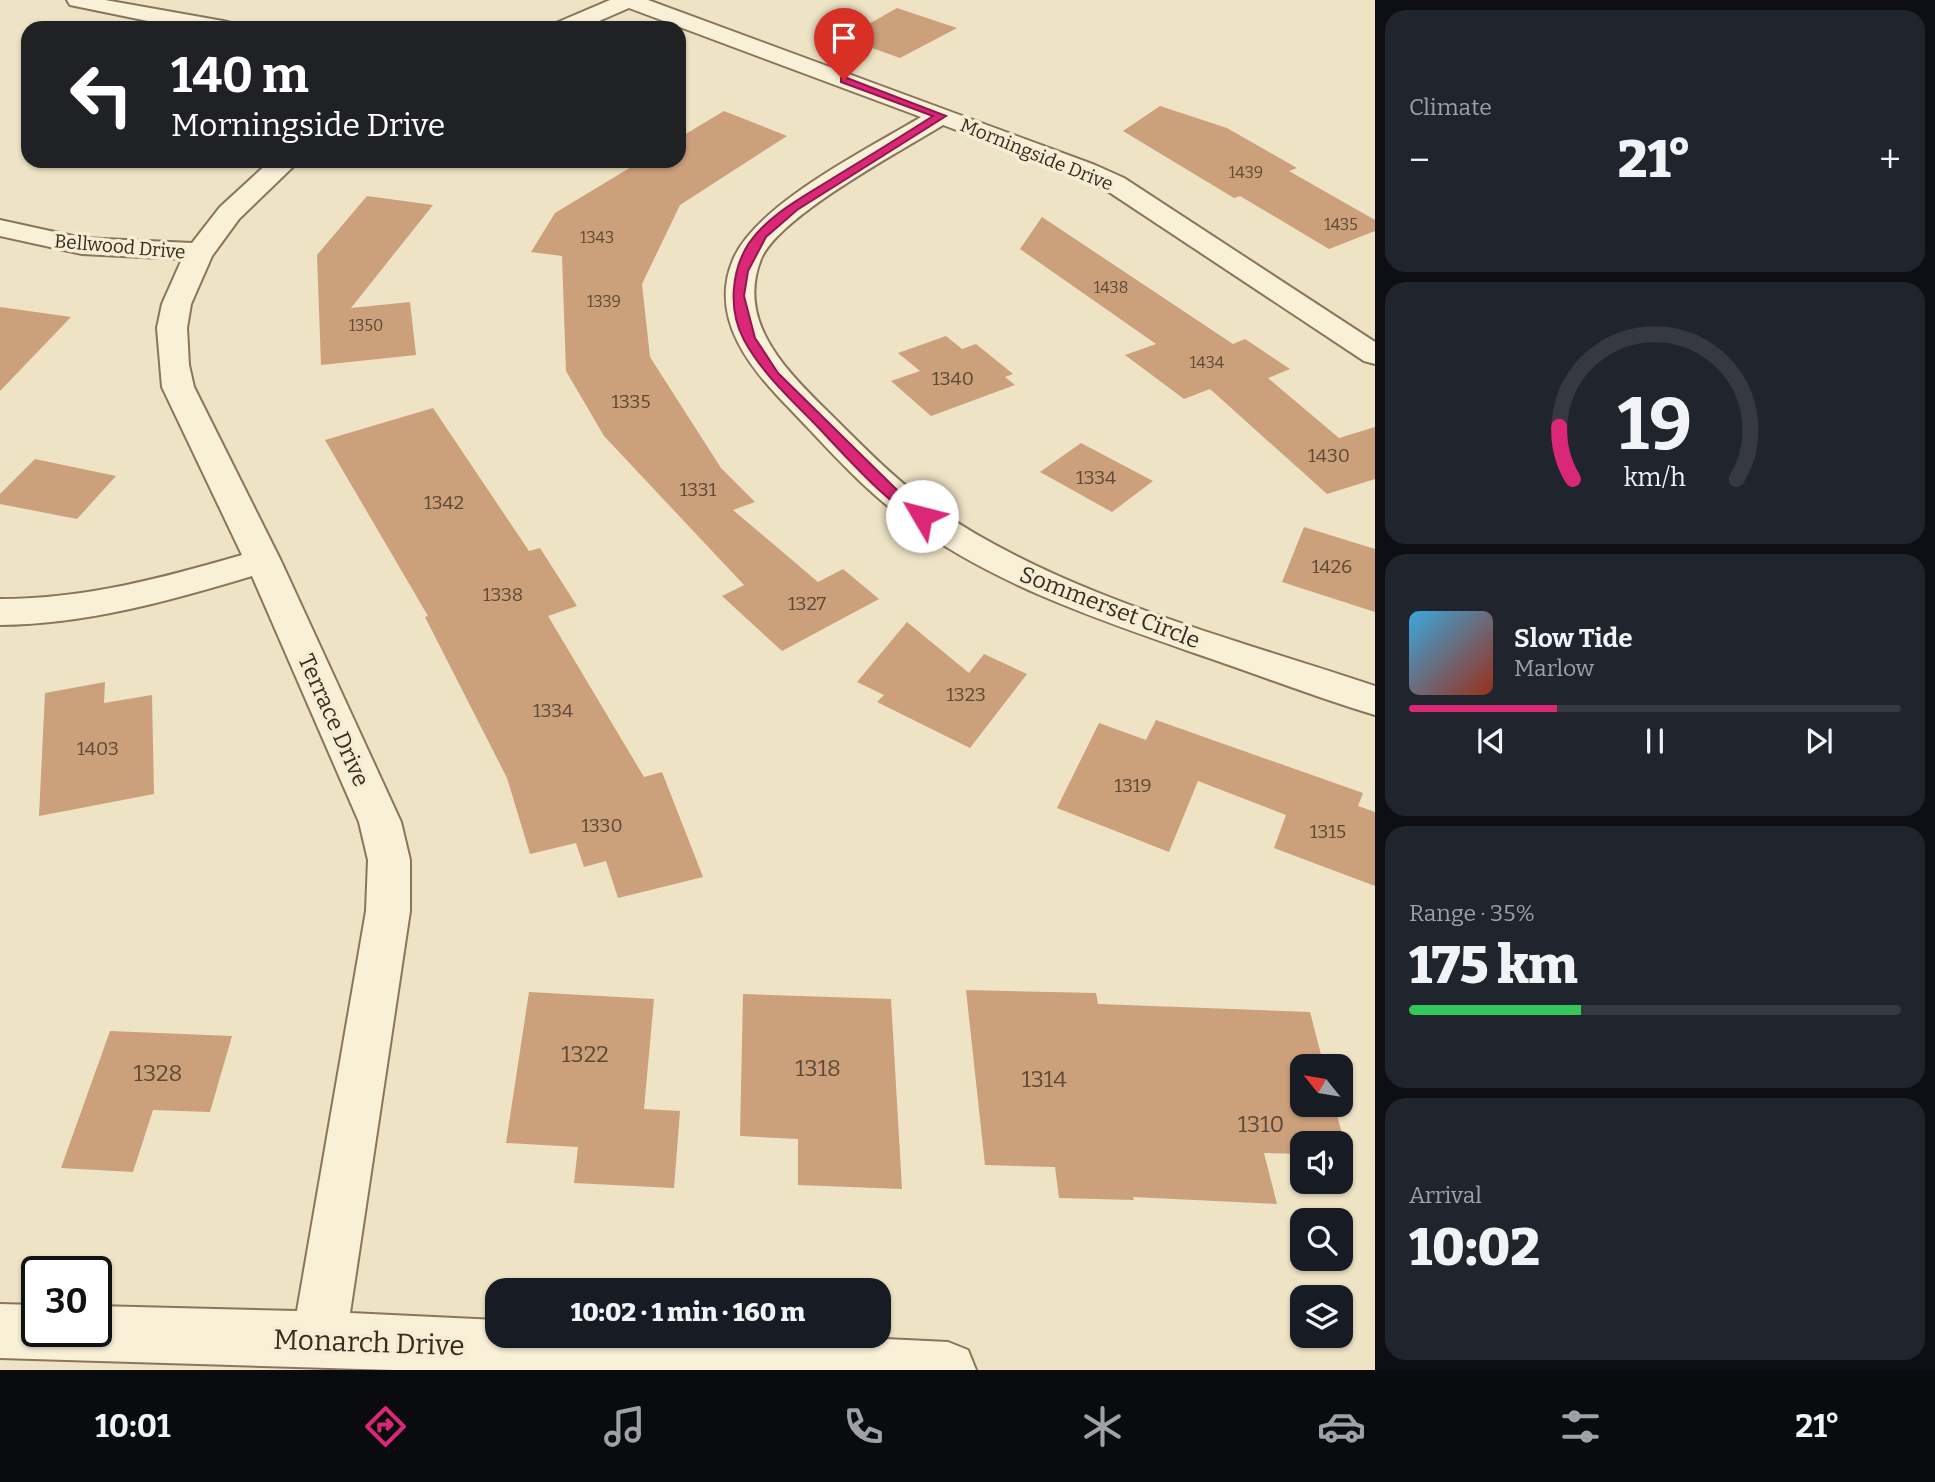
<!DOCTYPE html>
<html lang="en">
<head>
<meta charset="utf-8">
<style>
	:root { --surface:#171b24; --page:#20242c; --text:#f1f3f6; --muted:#9ea1a6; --line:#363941; --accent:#db2777 }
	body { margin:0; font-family:Bitter,serif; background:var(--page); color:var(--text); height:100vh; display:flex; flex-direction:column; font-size:26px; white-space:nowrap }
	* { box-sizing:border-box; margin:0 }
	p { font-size:23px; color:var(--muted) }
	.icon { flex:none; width:38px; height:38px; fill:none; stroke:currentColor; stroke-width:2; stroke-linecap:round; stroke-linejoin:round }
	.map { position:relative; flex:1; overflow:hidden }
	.drawer { display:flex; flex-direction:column; gap:10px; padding:10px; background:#0d0f14; width:560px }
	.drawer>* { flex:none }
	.banner { position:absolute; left:21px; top:21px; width:665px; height:147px; border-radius:21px; box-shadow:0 2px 5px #0004; background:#202124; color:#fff; overflow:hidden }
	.needle { width:46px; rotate:300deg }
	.fabs { position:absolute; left:1290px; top:1054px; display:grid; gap:14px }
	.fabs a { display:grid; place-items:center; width:63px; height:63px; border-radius:14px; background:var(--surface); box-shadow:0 2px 5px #0004; font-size:35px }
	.speed { position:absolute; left:21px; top:1256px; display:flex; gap:14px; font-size:35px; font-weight:700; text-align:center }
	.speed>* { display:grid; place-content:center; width:91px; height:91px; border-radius:50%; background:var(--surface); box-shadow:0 2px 5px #0004; line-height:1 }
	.speed .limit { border:4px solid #111; border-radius:10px; background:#fff; color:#111 }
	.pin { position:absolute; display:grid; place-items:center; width:60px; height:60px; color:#fff; margin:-72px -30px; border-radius:50% 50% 50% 0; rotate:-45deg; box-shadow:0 0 7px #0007 }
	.pin .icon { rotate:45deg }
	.me { position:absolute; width:77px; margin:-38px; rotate:307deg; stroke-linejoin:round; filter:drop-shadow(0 0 5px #0008) }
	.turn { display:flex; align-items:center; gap:24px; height:147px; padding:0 35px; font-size:32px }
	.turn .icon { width:91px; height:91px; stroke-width:2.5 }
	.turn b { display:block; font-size:49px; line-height:60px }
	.big { font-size:52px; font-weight:800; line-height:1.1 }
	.drawer .tile { flex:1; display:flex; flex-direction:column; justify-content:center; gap:10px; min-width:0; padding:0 24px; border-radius:21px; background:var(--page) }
	.drawer .dial { align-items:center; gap:0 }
	.dial svg { height:182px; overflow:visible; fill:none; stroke:var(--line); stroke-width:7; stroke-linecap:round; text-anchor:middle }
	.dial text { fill:var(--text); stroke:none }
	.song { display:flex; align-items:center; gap:21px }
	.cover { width:84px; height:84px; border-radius:10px; background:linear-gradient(135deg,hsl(200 70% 55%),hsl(10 70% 35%)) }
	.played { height:7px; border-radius:4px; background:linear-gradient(90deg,var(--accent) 30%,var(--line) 30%) }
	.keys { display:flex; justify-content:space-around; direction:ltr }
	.heat { display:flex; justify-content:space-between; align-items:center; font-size:38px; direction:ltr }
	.charge { height:10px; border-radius:5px; background:linear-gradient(90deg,#34c759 35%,var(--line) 0) }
	.trip { position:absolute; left:485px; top:1278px; width:406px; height:70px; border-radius:21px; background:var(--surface); box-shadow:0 2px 5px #0004; font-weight:800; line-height:70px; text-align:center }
	.dock { display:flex; height:112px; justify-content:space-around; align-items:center; background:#090b0e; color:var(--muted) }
	.dock .icon { width:49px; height:49px }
	.dock .current { color:var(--accent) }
	.dock b { font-size:32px; color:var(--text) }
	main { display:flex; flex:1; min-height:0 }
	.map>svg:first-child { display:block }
</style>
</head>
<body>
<main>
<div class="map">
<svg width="1375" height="1370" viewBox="0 0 1375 1370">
	<rect width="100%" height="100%" fill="#eee3c5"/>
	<g fill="#cca07b">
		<polygon points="897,8 957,28 900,58 844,38"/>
		<polygon points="1160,106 1227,128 1297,168 1289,171 1375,220 1375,231 1329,249 1240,196 1234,198 1123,131"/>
		<polygon points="724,111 787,136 680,205 642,284 650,357 721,468 755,502 733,510 818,582 843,569 879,599 782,651 722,596 744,585 604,436 566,371 562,256 531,252 555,213 641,161 679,161 679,138"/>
		<polygon points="367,196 433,205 351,308 410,302 416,355 321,365 317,255"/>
		<polygon points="1042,217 1233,344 1245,339 1290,369 1268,378 1339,438 1375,427 1375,479 1327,494 1210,389 1184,399 1125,355 1156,344 1020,249"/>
		<polygon points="0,307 71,317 0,391"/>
		<polygon points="946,336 962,349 976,344 1013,374 1005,377 1015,385 931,416 891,381 920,371 898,353"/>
		<polygon points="433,408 529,551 540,548 577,606 548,616 644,777 662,772 703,877 618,898 606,861 584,867 576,843 530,854 507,778 425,617 428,616 325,440"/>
		<polygon points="1081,443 1153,481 1112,512 1040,472"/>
		<polygon points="35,459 116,476 77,519 0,504 0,494"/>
		<polygon points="1304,527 1375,549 1375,612 1282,582"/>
		<polygon points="907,622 969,673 984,654 1027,674 970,748 877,702 884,695 857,682"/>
		<polygon points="105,682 104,703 152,695 154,794 39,816 45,693"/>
		<polygon points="1156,720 1363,793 1358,806 1375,812 1375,886 1274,848 1286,815 1198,781 1169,852 1057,808 1099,723 1146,740"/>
		<polygon points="966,990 1096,993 1098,1004 1310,1012 1324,1066 1302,1066 1302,1104 1334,1104 1348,1156 1340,1156 1340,1143 1302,1143 1302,1154 1264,1153 1277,1204 1133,1197 1134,1200 1059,1198 1055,1167 985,1165"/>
		<polygon points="529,992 654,999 644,1109 680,1111 674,1188 574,1183 578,1147 506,1143"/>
		<polygon points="743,994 891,999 902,1189 798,1185 798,1139 740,1136"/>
		<polygon points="110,1031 232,1036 210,1112 153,1110 133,1172 61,1168"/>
	</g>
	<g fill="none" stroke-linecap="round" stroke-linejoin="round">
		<defs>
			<g id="street">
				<polygon points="67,0 105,0 223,21 231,23 234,28 182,28 70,5"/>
				<path d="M 610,0 L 648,0 L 1095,165 L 1124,178 L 1375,342 L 1375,364 L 1364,361 L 1106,190 L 1077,175 L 943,125 C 901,151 779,216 761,259 C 737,319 782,366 821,405 C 858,441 893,479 935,508 C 1062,596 1229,637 1375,686 L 1375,715 C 1318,698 1262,676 1206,657 C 1103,621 999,587 910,523 C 866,492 829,450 792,411 C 752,371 708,319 733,260 C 756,204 870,148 921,117 L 629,8 L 583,28 L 553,28 L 556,23 Z"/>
				<path d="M 270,161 L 299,161 L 239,219 L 212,256 L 191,304 L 187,328 L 189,365 L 194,387 L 281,561 L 401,822 L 410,860 L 410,911 L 350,1313 L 497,1320 L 497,1335 L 802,1335 L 948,1342 L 968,1350 L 976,1370 L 394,1370 L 0,1358 L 0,1304 L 37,1305 L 37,1332 L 96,1332 L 96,1306 L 297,1311 L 366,911 L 368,860 L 359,822 L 252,576 C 169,601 87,624 0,625 L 0,599 C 84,599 163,578 242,555 L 162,387 L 157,328 L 162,304 L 182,259 L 82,254 L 0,236 L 0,220 L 82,238 L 192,243 L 220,207 Z"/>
			</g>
		</defs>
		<use href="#street" stroke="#89755b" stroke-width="4"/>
		<use href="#street" fill="#f9f0d8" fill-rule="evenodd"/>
	</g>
	<path fill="#db2777" stroke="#8e194d" stroke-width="2" d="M 841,78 L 847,78 L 946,116 L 797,210 L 766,237 L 748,271 L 744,296 L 755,338 L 778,373 L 897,490 L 927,512 L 929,516 L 922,520 C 893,512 835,444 812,421 C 786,395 761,371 744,340 C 728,310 731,271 749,243 C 769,214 805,196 833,178 C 866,158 900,137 933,116 L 841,82 Z"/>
	<g text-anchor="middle" stroke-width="7" stroke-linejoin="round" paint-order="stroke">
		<g font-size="16" fill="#5e4936">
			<text x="1246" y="178">1439</text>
			<text x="1341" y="230">1435</text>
			<text x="597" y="243">1343</text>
			<text x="1111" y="293">1438</text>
			<text x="604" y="307">1339</text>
			<text x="366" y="331">1350</text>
			<text x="1207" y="368">1434</text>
		</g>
		<g font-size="19" fill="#392c1f" stroke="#f5edd4">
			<text transform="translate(1037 154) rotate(22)" y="7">Morningside Drive</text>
			<text transform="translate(120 246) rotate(5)" y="7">Bellwood Drive</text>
		</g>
		<g font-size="19" fill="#5e4936">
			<text x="953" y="385">1340</text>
			<text x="631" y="408">1335</text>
			<text x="1329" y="462">1430</text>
			<text x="1096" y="484">1334</text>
			<text x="698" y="496">1331</text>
			<text x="444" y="509">1342</text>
			<text x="1332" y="573">1426</text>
			<text x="503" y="601">1338</text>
			<text x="807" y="610">1327</text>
			<text x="966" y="701">1323</text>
			<text x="553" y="717">1334</text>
			<text x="98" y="755">1403</text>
			<text x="1133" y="792">1319</text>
			<text x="602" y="832">1330</text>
			<text x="1328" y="838">1315</text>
		</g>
		<g font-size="23" fill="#392c1f" stroke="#f5edd4">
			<text transform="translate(1110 607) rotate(21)" y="8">Sommerset Circle</text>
			<text transform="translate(334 720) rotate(66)" y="8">Terrace Drive</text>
		</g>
		<g font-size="23" fill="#5e4936">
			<text x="585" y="1062">1322</text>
			<text x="818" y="1076">1318</text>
			<text x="158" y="1081">1328</text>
			<text x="1044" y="1087">1314</text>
			<text x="1261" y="1132">1310</text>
		</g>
		<g font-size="28" fill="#392c1f" stroke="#f5edd4">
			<text transform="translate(369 1342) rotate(2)" y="10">Monarch Drive</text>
		</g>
	</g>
</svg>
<div class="fabs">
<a><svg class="needle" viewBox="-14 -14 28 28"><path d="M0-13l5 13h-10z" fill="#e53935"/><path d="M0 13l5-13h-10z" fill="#9ea1a6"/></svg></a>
<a><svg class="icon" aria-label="sound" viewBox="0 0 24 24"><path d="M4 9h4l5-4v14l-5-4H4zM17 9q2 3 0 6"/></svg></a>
<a><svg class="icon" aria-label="search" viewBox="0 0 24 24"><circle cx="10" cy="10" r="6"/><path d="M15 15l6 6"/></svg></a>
<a><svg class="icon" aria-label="layers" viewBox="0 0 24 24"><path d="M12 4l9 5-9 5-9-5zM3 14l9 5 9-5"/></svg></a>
</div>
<div class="speed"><div class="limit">30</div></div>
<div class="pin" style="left:844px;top:80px;background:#d93025"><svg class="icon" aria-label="arrive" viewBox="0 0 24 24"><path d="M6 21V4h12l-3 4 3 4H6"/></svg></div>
<svg class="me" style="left:922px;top:516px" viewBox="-20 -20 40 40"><circle r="19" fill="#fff"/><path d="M0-13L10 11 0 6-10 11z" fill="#db2777"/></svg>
<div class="trip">10:02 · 1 min · 160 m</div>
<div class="banner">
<div class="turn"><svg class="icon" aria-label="left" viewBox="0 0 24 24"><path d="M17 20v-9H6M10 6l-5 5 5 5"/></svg><div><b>140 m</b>Morningside Drive</div></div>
</div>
</div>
<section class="drawer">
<div class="tile"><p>Climate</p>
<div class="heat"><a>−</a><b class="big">21°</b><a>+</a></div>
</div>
<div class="tile dial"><svg viewBox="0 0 100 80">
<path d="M14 69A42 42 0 1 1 86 69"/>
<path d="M14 69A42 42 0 0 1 8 46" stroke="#db2777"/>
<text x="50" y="56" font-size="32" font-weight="700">19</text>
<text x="50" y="72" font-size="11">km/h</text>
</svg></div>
<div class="tile">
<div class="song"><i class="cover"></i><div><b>Slow Tide</b><p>Marlow</p></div></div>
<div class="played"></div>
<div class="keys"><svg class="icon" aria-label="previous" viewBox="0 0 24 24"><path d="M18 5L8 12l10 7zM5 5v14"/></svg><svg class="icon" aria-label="pause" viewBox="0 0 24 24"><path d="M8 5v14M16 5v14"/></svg><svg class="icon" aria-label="next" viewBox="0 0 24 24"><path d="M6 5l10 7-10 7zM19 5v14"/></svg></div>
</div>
<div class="tile"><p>Range · 35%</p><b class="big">175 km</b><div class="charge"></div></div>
<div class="tile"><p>Arrival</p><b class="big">10:02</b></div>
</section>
</main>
<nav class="dock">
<b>10:01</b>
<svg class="icon current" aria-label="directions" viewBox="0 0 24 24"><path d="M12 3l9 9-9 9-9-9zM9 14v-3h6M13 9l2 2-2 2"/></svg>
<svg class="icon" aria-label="music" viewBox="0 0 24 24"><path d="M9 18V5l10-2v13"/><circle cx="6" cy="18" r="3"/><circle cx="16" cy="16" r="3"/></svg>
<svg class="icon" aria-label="phone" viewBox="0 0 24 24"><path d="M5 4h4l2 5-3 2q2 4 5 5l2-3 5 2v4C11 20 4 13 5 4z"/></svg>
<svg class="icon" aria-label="climate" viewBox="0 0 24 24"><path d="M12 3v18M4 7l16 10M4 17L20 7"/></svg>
<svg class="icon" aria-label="car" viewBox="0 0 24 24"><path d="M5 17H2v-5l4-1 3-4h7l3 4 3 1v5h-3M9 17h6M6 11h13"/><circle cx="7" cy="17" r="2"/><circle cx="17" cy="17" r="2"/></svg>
<svg class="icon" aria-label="filters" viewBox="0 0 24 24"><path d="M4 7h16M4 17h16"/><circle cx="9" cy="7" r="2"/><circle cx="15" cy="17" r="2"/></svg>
<b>21°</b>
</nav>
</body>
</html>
